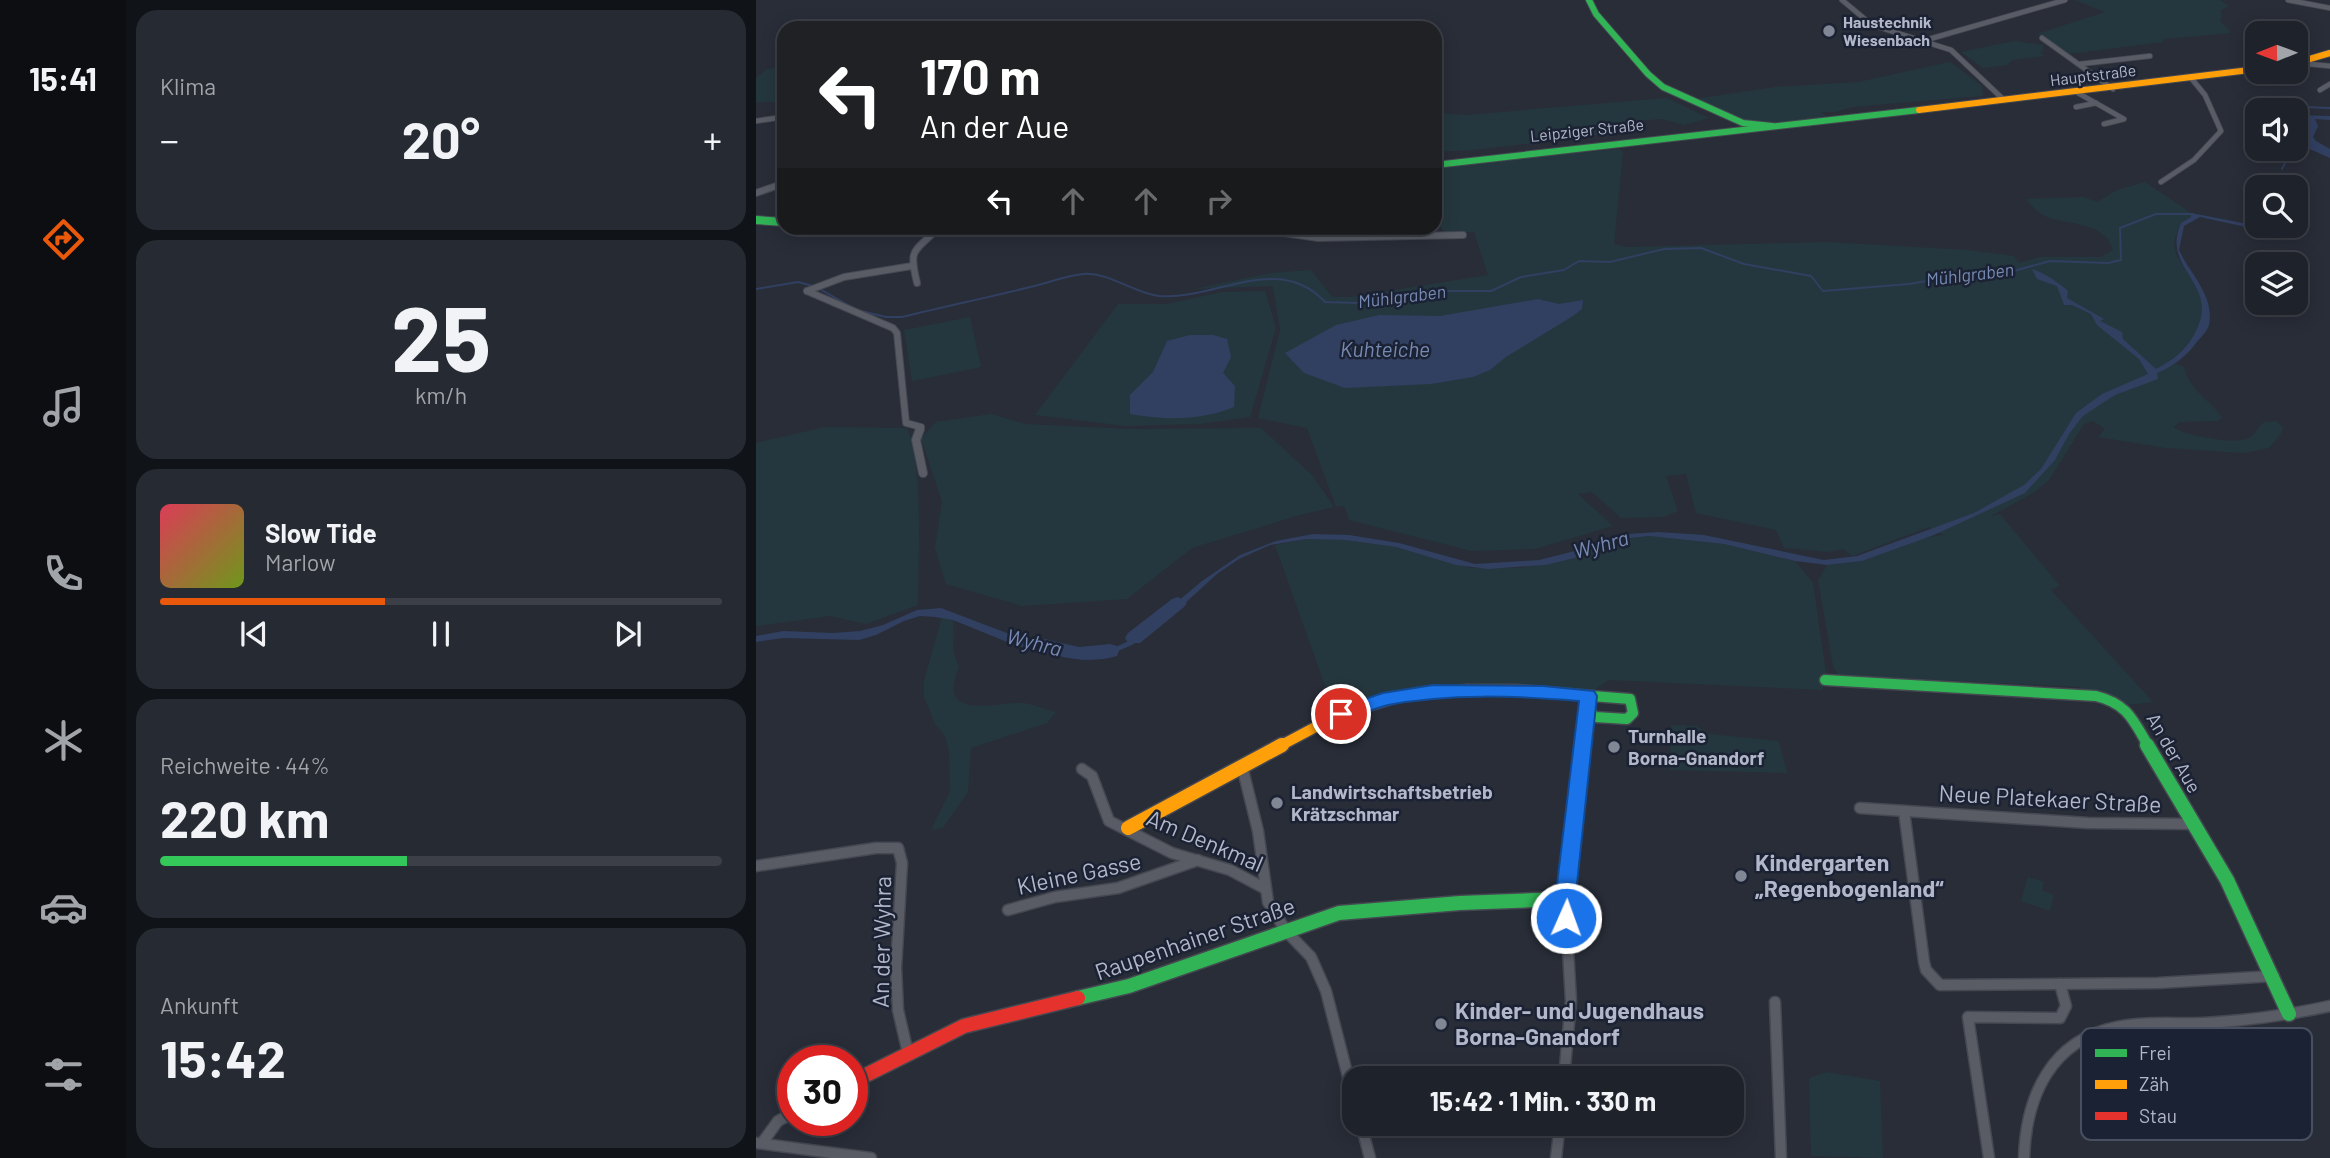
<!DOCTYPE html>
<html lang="de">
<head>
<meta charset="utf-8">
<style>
	:root { --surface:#1e222a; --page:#262a32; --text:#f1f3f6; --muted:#a1a4a8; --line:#3c3f47; --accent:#ea580c }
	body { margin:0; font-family:Barlow,sans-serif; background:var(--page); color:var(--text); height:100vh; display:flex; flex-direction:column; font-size:26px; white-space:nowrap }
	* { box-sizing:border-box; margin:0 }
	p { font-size:23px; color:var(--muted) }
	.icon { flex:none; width:38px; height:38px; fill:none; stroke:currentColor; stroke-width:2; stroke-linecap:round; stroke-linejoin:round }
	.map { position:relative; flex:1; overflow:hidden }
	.side { display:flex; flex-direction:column; gap:10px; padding:10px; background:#101317; width:630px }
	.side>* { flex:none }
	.guide { position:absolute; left:21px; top:21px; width:665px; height:214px; border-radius:21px; box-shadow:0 4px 18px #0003,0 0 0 2px var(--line); background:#202124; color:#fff; overflow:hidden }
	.needle { width:46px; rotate:269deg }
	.buttons { position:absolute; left:1489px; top:21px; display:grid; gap:14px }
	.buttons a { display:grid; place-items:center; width:63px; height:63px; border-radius:14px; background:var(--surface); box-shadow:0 4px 18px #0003,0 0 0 2px var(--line); font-size:35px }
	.speed { position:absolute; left:21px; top:1045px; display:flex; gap:14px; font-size:35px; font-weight:700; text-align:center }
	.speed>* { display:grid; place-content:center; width:91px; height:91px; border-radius:50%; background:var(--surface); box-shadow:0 4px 18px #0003,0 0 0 2px var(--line); line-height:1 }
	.speed .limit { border:10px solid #d22; background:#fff; color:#111 }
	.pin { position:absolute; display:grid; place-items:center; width:60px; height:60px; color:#fff; margin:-30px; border:4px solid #fff; border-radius:50%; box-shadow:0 2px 7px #0007 }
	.me { position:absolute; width:77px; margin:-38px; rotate:2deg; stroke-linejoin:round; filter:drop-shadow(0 0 5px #0008) }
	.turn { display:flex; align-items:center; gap:24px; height:147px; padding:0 28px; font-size:32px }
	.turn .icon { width:91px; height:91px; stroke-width:2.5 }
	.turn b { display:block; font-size:49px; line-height:60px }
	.lanes { display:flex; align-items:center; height:66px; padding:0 28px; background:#0003; justify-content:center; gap:35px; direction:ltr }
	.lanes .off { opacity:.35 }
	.big { font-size:52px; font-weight:700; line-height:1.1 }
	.side .tile { flex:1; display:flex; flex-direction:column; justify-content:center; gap:10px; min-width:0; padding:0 24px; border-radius:21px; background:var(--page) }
	.side .dial { align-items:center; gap:0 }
	.dial b { font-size:91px; line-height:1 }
	.song { display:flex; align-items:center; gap:21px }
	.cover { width:84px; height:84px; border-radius:10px; background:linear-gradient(135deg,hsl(350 70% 55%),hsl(80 70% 35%)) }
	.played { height:7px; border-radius:4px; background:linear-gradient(90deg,var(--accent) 40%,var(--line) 40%) }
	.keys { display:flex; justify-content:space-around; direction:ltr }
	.heat { display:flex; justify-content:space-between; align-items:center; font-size:38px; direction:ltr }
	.charge { height:10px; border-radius:5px; background:linear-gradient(90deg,#34c759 44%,var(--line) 0) }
	.trip { position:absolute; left:586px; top:1066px; width:402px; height:70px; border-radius:21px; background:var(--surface); box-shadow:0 4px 18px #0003,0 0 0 2px var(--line); font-weight:700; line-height:70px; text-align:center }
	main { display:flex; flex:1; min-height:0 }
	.tabs { display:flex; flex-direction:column; width:126px; justify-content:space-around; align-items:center; background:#0c0e11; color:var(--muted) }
	.tabs .icon { width:49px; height:49px }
	.tabs .active { color:var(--accent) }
	.tabs b { font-size:32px; color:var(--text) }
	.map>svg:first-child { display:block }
</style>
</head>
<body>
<main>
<nav class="tabs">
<b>15:41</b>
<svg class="icon active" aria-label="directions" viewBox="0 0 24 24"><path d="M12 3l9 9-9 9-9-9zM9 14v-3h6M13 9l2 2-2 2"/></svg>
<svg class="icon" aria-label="music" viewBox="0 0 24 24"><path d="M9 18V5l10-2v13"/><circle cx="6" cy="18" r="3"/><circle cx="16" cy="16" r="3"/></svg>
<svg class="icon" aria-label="phone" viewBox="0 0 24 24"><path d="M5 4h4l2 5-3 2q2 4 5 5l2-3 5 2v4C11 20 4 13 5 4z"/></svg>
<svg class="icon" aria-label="climate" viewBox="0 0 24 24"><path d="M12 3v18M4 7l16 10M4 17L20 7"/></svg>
<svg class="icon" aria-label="car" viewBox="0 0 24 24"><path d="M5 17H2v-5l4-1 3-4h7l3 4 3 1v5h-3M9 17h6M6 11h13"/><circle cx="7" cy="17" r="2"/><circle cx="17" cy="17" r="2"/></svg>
<svg class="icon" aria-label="filters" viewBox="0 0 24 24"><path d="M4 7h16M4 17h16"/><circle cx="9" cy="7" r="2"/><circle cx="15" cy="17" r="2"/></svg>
</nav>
<section class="side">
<div class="tile"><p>Klima</p>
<div class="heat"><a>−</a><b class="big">20°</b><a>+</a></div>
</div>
<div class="tile dial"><b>25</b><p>km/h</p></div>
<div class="tile">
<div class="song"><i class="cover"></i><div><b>Slow Tide</b><p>Marlow</p></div></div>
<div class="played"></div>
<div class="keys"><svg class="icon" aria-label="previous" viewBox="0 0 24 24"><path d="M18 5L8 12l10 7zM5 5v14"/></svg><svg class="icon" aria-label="pause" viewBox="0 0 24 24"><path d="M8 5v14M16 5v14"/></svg><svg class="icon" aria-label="next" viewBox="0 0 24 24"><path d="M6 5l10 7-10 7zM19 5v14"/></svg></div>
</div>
<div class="tile"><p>Reichweite · 44%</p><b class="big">220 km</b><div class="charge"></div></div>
<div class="tile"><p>Ankunft</p><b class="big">15:42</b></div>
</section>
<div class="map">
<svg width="1574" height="1158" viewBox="0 0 1574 1158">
	<rect width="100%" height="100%" fill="#282d38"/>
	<g fill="#25373e">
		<polygon points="1319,0 1464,0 1473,6 1464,11 1466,15 1464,21 1475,33 1407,39 1407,42 1312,54 1281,34 1349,12"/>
		<polygon points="1258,41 1287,45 1287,51 1284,52 1288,56 1257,60 1251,65 1227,68 1205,52"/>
		<path d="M 1194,62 L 1226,86 L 1227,96 L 1096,107 L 1079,112 L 1065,112 L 1071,117 C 1047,120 1018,127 994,122 C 976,118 957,106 939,99 L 1019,87 L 1102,82 Z"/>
		<polygon points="28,66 28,102 0,102 0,78 11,69"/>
		<polygon points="911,98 953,118 928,125 906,119 858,123 860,133 717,150 679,152 679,113 710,115"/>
		<path d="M 863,149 L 867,152 L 858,244 L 870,247 L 1070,242 L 1212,250 L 1258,256 L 1263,263 L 1284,257 L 1345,257 L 1357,250 C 1350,222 1312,225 1291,217 C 1282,214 1276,206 1270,199 L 1328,197 L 1341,202 L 1361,190 L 1389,182 L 1435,213 L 1435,217 L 1425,223 C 1421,231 1417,242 1419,250 C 1421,260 1430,269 1436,278 C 1459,312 1442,338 1414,361 L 1428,367 C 1433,390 1455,400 1466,418 L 1462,421 L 1423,422 L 1418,427 C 1428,436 1481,445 1493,438 C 1500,434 1502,426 1508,422 L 1520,421 L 1527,427 L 1525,434 L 1513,448 L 1487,453 L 1410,448 L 1342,437 L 1349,429 L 1337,421 L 1328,424 L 1293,480 L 1279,492 L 1233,517 L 1244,514 L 1304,586 L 1295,590 L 1397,702 L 1372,705 L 1358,697 L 1326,691 L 1324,687 L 1082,675 L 1077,666 L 1062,580 L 1071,565 L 1106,561 L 1167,538 L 1187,535 L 1173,527 L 1096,556 L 1087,549 L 1074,552 L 1028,548 L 1020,530 L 940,513 L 930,474 L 910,476 L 922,511 L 907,517 L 865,518 L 836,492 L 822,494 L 857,526 L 779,549 L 716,551 L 593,520 L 588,506 L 580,507 L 551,428 L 502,418 L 524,330 L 517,286 L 438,289 L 515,273 L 555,270 L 576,297 L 595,297 L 732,275 L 718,232 L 688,232 L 679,218 L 679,168 L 800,152 L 831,152 Z"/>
		<polygon points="509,291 520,328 494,417 444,424 370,426 279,415 362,304 410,304 466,292"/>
		<polygon points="214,317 225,367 156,381 148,330"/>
		<polygon points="235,414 269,424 373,429 505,428 556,475 578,507 540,516 436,548 371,599 266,606 190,584 179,548 186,501 165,438 180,422"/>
		<path d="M 69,427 L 151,428 C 168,467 162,560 162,605 L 110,624 L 74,616 L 0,626 L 0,443 Z"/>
		<polygon points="893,536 968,544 1039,561 1057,583 1070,673 1067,674 1067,690 853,680 835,692 638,694 578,711 519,545 551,539 589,540 640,547 715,568 764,568 820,558 866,539"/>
		<path d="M 186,617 L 197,620 C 199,638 194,650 203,667 C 179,722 239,702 267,703 C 278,704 289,710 300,712 L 291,723 L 215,748 L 212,792 L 187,828 L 175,830 L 194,791 L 193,751 L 189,736 L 179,724 L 168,697 L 168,681 Z"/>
		<polygon points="915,725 940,726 954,734 1023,741 1031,773 914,770"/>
		<polygon points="1272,877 1288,882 1286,890 1298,895 1294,911 1265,901"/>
		<polygon points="1071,1072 1124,1081 1127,1158 1055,1156 1053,1078"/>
	</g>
	<g fill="#313f61">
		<polygon points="1544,115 1574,116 1574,120 1559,119 1562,126 1557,137 1560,141 1574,149 1574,158 1549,147 1540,140 1540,125 1547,121"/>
		<path d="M 1435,213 L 1502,226 L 1518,226 L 1520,229 L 1513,232 L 1444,217 L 1428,226 L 1423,250 C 1434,274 1459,296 1453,325 C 1451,332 1444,338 1440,343 C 1430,357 1416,367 1401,373 L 1402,379 L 1359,395 L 1327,416 L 1313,434 L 1299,460 L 1269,493 L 1178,535 L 1106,561 L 1071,565 L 1039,561 L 968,544 L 893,536 L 866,539 L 819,558 L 789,565 L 732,569 L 700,565 L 640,547 L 589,540 L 551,539 L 514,545 L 483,559 L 461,574 L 405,625 L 376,645 L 343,659 L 326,660 L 290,653 L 256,644 L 197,620 L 179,617 L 164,616 L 148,621 L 120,635 L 103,640 L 27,638 L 0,642 L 0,636 L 27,631 L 77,633 L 104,631 L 127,625 L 161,610 L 185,608 L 264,638 L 317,653 L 351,651 L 377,639 L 446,581 L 484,555 L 520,541 L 557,534 L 593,535 L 643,543 L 719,564 L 783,560 L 839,546 L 872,534 L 902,532 L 948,535 L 1068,560 L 1101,556 L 1218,513 L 1268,485 L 1285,469 L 1320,413 L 1346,394 L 1392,374 L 1383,359 L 1341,325 L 1335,314 L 1316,305 L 1308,305 L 1301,286 L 1281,279 L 1276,269 C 1287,272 1302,282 1312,291 L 1311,298 L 1348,319 L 1344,321 L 1366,332 L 1367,339 L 1400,369 C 1417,360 1430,350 1439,333 C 1466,282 1404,271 1425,223 L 1435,217 Z"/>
		<polygon points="782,299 803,304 827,300 826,309 817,316 750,357 734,370 717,377 675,384 589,388 548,373 529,353 580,325 623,315 684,316"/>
		<path d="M 434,335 L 457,335 L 471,339 L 475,357 L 467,373 L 479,386 L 478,407 C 444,421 410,420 374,414 L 374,395 L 397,372 L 411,341 Z"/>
	</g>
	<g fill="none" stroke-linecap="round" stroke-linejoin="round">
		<g stroke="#313f61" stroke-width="2">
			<polyline points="1534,110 1548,107 1574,108"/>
			<polyline points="1524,149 1532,157 1526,169"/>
			<polyline points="62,288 99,309"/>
			<polyline points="0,289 42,282 57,286"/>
			<path d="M 105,311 L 130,317 L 146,317 C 187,307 229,298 270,288 C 289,284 308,276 327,274 C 354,272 377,293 403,296 C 459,301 522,251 569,302 L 600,303 L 659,291 L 735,291 L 765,277 L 808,270 L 823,261 L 854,262 L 908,249 L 945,248 L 988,264 L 1055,276 L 1067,291 L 1153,284 L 1213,274 L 1254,272 L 1294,261 L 1352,263 L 1365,260 L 1364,228 L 1400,214 L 1437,214"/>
		</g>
		<g fill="#313f61" fill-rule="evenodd">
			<polygon points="422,597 431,603 428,607 384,643 372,643 369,638 372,633 416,599"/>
			<path d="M 289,639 L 323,647 L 354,644 L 361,646 L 363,651 L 361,656 C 334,664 309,658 282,651 L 280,646 L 282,641 Z"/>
		</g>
		<defs>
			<g id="street-far3">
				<polyline points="1086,0 1116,25 1195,50 1248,100"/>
				<polyline points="1532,0 1574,8"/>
				<polyline points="1286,38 1357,89"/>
				<polyline points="1170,40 1309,0"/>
				<polyline points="1541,63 1574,66"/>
				<polyline points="1324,64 1394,56"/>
				<polyline points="1564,90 1574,84"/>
				<polyline points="1322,93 1368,119 1348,124"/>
				<polyline points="1320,107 1340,103"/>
				<polyline points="0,121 28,117"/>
				<polyline points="1405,182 1438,160 1465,131 1449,95 1435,78"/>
				<polyline points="15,188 28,183"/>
			</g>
			<g id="street-far2">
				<polyline points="0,193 20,186"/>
				<polyline points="493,228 562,238 707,235"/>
				<path d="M 161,283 C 152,246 159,253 182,228"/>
				<polyline points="51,291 137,328 141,333 150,423 165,427 164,431"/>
				<polyline points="51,291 88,277 156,266"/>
			</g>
			<g id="street-far1">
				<polyline points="164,429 160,440 167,473"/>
				<polyline points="826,747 831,708"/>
			</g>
			<g id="street">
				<polyline points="486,766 502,831 512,902 530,931 555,957 570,991 598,1100"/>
				<polyline points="326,769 336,776 353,821 416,853 474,870 508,888"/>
				<polyline points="1104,808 1332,823 1439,824"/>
				<polyline points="1148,811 1168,962 1170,970 1184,985 1402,983 1518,976"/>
				<polyline points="0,866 120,848 142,848 146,863 140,968 142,1010 152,1053"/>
				<polyline points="252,910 299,897 362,888 442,860"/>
				<polyline points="1019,1002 1025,1158"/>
				<polyline points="808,1078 815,1001 809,899 827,745"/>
				<polyline points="605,1124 614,1158"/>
				<polyline points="0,1143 115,1158"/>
				<polyline points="6,1143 22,1121 37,1113"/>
				<polyline points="800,1158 804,1124"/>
				<polyline points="1233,1158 1212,1017 1304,1018 1310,1006 1304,984"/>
				<path d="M 1268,1158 C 1270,1096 1295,1040 1361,1027 C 1389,1021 1418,1024 1447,1023 C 1489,1021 1532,1015 1574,1006"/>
			</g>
			<g id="fast-far3">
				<polyline points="833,0 840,14 892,74 907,87 987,123 1016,126"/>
				<polyline points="679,165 1163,110"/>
			</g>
			<polyline id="fast-far2" points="0,220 28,222"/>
			<g id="fast-far1">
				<path d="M 1069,680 L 1340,696 C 1372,704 1377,720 1393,747"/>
				<polyline points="711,690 760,690 874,699 877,713 871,719 839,717 831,708 832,696"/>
			</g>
			<g id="fast">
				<polyline points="1391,745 1471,880 1533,1014"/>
				<polyline points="322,998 373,986 583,913 704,903 809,899"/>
			</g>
			<g id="slow-far2">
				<polyline points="1540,63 1574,53"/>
				<polyline points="1163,110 1502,69"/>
			</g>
			<polyline id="slow-far1" points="522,747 582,715 645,696 711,690"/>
			<polyline id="slow" points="372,828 526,745"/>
			<polyline id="jam" points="96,1082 208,1026 322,998"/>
		</defs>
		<use href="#street-far3" stroke="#454851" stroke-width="6"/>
		<use href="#street-far2" stroke="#454851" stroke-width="8"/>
		<use href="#street-far1" stroke="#454851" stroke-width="10"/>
		<use href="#street" stroke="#454851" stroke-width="13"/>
		<use href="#fast-far3" stroke="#454851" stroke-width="8"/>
		<use href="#fast-far2" stroke="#454851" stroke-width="10"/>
		<use href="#fast-far1" stroke="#454851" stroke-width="13"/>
		<use href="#fast" stroke="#454851" stroke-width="17"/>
		<use href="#slow-far2" stroke="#454851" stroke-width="8"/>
		<use href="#slow-far1" stroke="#454851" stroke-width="13"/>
		<use href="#slow" stroke="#454851" stroke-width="17"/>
		<use href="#jam" stroke="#454851" stroke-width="17"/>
		<use href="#street-far3" stroke="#595c65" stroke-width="4.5"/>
		<use href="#street-far2" stroke="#595c65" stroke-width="6"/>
		<use href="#street-far1" stroke="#595c65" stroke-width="8"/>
		<use href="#street" stroke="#595c65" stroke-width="10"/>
		<use href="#fast-far3" stroke="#30b455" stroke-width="6"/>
		<use href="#fast-far2" stroke="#30b455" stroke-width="8"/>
		<use href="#fast-far1" stroke="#30b455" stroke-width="10"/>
		<use href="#fast" stroke="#30b455" stroke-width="14"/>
		<use href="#slow-far2" stroke="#ff9f0a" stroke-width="6"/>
		<use href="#slow-far1" stroke="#ff9f0a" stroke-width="10"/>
		<use href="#slow" stroke="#ff9f0a" stroke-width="14"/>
		<use href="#jam" stroke="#e5322d" stroke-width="14"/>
	</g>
	<path fill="#1a73e8" stroke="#114b97" stroke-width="2" d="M 677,685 L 787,686 L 838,691 L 841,696 L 820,893 L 820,918 L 817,924 L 810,927 L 803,924 L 800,918 L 800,893 L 823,701 C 760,696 694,693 632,705 C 616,709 601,716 585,721 L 579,719 L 577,714 L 579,709 L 627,693 Z"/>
	<g fill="#828796" stroke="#1b2233" stroke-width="2.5">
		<circle cx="1073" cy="31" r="7"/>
		<circle cx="858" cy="747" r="7"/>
		<circle cx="521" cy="803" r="7"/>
		<circle cx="985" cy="876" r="7"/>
		<circle cx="685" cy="1024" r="7"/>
	</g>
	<g text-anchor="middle" stroke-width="5" stroke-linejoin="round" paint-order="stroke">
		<g font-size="16" font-weight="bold" fill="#b2b8c9" stroke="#1b2233" text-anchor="start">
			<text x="1087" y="28">Haustechnik<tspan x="1087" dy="18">Wiesenbach</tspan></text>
		</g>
		<g font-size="16" fill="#b2b8c9" stroke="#1b2233">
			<text transform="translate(1337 75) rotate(-7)" y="6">Hauptstraße</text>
			<text transform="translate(831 130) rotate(-6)" y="6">Leipziger Straße</text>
		</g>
		<g font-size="18" font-style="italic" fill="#778ab3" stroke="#1b2233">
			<text transform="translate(1214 275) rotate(-7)" y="6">Mühlgraben</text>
			<text transform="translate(646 297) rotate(-7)" y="6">Mühlgraben</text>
		</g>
		<g font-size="19" font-weight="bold" fill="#b2b8c9" stroke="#1b2233" text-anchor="start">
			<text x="872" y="743">Turnhalle<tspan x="872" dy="22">Borna-Gnandorf</tspan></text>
			<text x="535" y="799">Landwirtschaftsbetrieb<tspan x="535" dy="22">Krätzschmar</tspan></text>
		</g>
		<g font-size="19" fill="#b2b8c9" stroke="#1b2233">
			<text transform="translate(1418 753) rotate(60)" y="7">An der Aue</text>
		</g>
		<g font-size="21" font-style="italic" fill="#778ab3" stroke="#1b2233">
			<text x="629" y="357">Kuhteiche</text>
			<text transform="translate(845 545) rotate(-15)" y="7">Wyhra</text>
			<text transform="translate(278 643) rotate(14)" y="7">Wyhra</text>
		</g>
		<g font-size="23" fill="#b2b8c9" stroke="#1b2233">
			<text transform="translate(1294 799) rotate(3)" y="8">Neue Platekaer Straße</text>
			<text transform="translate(449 841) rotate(23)" y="8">Am Denkmal</text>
			<text transform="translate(323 874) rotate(-12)" y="8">Kleine Gasse</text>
			<text transform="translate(439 939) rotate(-19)" y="8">Raupenhainer Straße</text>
			<text transform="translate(126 942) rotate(-89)" y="8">An der Wyhra</text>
		</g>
		<g font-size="23" font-weight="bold" fill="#b2b8c9" stroke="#1b2233" text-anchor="start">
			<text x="999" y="871">Kindergarten<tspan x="999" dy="26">„Regenbogenland“</tspan></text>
			<text x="699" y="1019">Kinder- und Jugendhaus<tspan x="699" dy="26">Borna-Gnandorf</tspan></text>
		</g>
	</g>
	<rect x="1325" y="1028" width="231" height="112" rx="10" fill="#1b2233" stroke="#484f60" stroke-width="2"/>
	<rect x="1339" y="1049" width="32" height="8" fill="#30b455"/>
	<rect x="1339" y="1080" width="32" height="9" fill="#ff9f0a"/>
	<rect x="1339" y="1112" width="32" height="8" fill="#e5322d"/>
	<g font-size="19" fill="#b2b8c9">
		<text x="1383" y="1060">Frei</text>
		<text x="1383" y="1091">Zäh</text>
		<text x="1383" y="1123">Stau</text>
	</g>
</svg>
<div class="buttons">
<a><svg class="needle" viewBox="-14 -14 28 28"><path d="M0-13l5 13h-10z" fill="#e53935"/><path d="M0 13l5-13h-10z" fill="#a1a4a8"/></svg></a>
<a><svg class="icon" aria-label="sound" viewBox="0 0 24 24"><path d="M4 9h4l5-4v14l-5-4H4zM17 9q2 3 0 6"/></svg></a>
<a><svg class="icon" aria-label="search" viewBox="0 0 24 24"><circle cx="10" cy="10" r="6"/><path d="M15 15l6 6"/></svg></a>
<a><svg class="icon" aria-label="layers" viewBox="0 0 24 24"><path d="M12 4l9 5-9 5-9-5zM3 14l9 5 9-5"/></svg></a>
</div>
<div class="speed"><div class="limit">30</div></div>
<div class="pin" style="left:585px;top:714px;background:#d93025"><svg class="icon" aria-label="arrive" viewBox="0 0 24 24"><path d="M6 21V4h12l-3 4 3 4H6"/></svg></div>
<svg class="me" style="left:810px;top:918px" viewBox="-20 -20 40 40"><circle r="17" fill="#1a73e8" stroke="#fff" stroke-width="3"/><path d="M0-11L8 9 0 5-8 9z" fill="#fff"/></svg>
<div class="trip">15:42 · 1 Min. · 330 m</div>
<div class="guide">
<div class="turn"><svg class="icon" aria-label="left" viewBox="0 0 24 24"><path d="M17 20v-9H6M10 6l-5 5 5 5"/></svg><div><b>170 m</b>An der Aue</div></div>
<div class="lanes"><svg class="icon" aria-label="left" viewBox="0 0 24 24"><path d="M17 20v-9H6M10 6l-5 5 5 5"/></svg><svg class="icon off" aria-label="ahead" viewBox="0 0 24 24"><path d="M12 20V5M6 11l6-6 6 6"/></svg><svg class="icon off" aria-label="ahead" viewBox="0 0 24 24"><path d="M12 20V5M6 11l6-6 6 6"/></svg><svg class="icon off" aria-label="right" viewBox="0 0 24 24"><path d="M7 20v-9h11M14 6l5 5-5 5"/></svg></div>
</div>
</div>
</main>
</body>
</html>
